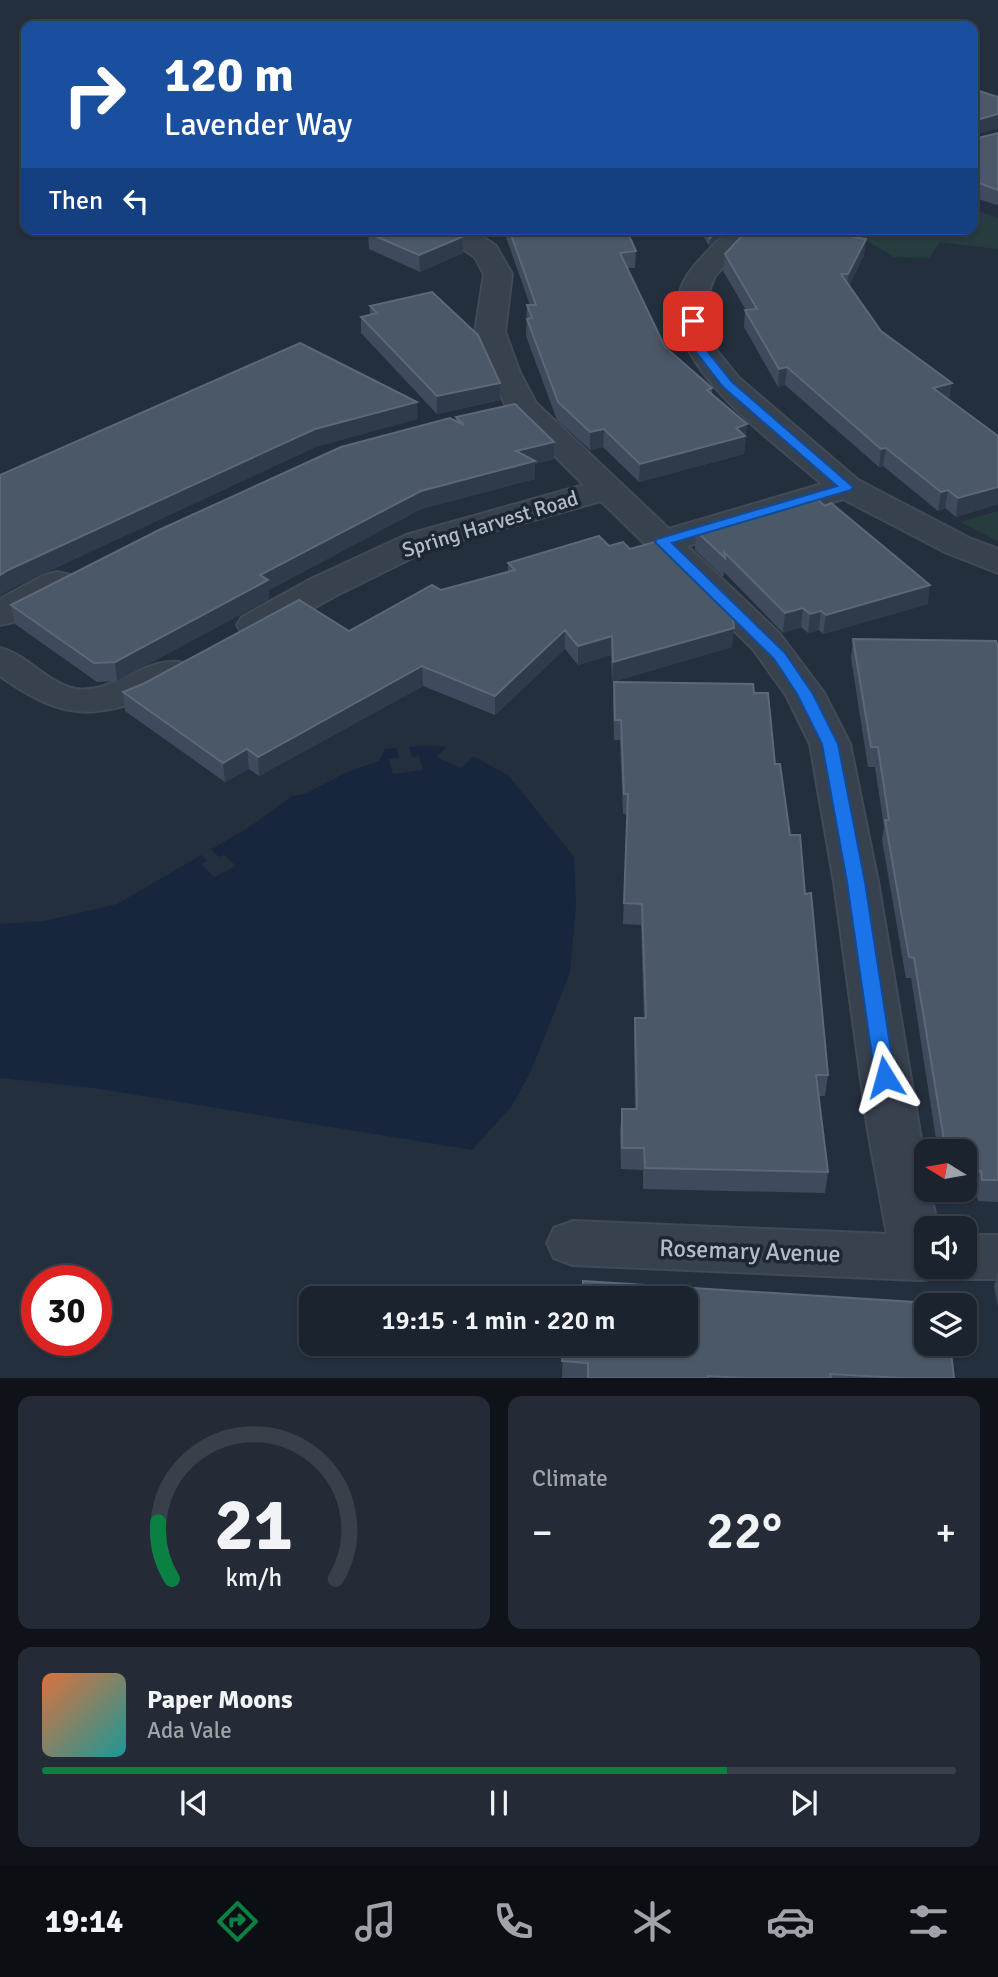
<!DOCTYPE html>
<html lang="en">
<head>
<meta charset="utf-8">
<style>
	:root { --surface:#1b232e; --page:#242b36; --text:#f1f3f6; --muted:#a0a4aa; --line:#39404a; --accent:#0b8043 }
	body { margin:0; font-family:Signika,sans-serif; background:var(--page); color:var(--text); height:100vh; display:flex; flex-direction:column; font-size:26px; white-space:nowrap }
	* { box-sizing:border-box; margin:0 }
	p { font-size:23px; color:var(--muted) }
	.icon { flex:none; width:38px; height:38px; fill:none; stroke:currentColor; stroke-width:2; stroke-linecap:round; stroke-linejoin:round }
	.map { position:relative; height:1378px; overflow:hidden }
	.side { display:flex; flex-direction:column; gap:18px; padding:18px; background:#0f1319; flex:1 }
	.side>* { flex:none }
	.hud { position:absolute; left:21px; top:21px; width:957px; height:214px; border-radius:14px; box-shadow:0 2px 5px #0004,0 0 0 2px var(--line); background:#1a4fa0; color:#fff; overflow:hidden }
	.needle { width:46px; rotate:281deg }
	.fabs { position:absolute; left:914px; top:1139px; display:grid; gap:14px }
	.fabs a { display:grid; place-items:center; width:63px; height:63px; border-radius:14px; background:var(--surface); box-shadow:0 2px 5px #0004,0 0 0 2px var(--line); font-size:35px }
	.speed { position:absolute; left:21px; top:1265px; display:flex; gap:14px; font-size:35px; font-weight:700; text-align:center }
	.speed>* { display:grid; place-content:center; width:91px; height:91px; border-radius:50%; background:var(--surface); box-shadow:0 2px 5px #0004,0 0 0 2px var(--line); line-height:1 }
	.speed .limit { border:10px solid #d22; background:#fff; color:#111 }
	.pin { position:absolute; display:grid; place-items:center; width:60px; height:60px; color:#fff; margin:-30px; border-radius:14px; box-shadow:0 4px 10px #0006 }
	.me { position:absolute; width:77px; margin:-38px; rotate:352deg; stroke-linejoin:round; filter:drop-shadow(0 0 5px #0008) }
	.turn { display:flex; align-items:center; gap:24px; height:147px; padding:0 28px; font-size:32px }
	.turn .icon { width:91px; height:91px; stroke-width:2.5 }
	.turn b { display:block; font-size:49px; line-height:60px }
	.then { display:flex; align-items:center; height:66px; padding:0 28px; background:#0003; gap:14px; font-size:26px }
	.big { font-size:52px; font-weight:600; line-height:1.1 }
	.side .tile { flex:1; display:flex; flex-direction:column; justify-content:center; gap:10px; min-width:0; padding:0 24px; border-radius:14px; background:var(--page) }
	.side .dial { align-items:center; gap:0 }
	.dial svg { height:182px; overflow:visible; fill:none; stroke:var(--line); stroke-width:7; stroke-linecap:round; text-anchor:middle }
	.dial text { fill:var(--text); stroke:none }
	.song { display:flex; align-items:center; gap:21px }
	.cover { width:84px; height:84px; border-radius:10px; background:linear-gradient(135deg,hsl(20 70% 55%),hsl(180 70% 35%)) }
	.played { height:7px; border-radius:4px; background:linear-gradient(90deg,var(--accent) 75%,var(--line) 75%) }
	.keys { display:flex; justify-content:space-around; direction:ltr }
	.heat { display:flex; justify-content:space-between; align-items:center; font-size:38px; direction:ltr }
	.side .tiles { flex:1; display:grid; gap:18px; grid-template-columns:1fr 1fr }
	.tile:last-child { grid-column:span 2 }
	.trip { position:absolute; left:299px; top:1286px; width:399px; height:70px; border-radius:14px; background:var(--surface); box-shadow:0 2px 5px #0004,0 0 0 2px var(--line); font-weight:600; line-height:70px; text-align:center }
	.tabs { display:flex; height:112px; justify-content:space-around; align-items:center; background:#0b0e12; color:var(--muted) }
	.tabs .icon { width:49px; height:49px }
	.tabs .selected { color:var(--accent) }
	.tabs b { font-size:32px; color:var(--text) }
	.map>svg:first-child { display:block }
</style>
</head>
<body>
<div class="map">
<svg width="998" height="1379" viewBox="0 0 998 1379">
	<rect width="100%" height="100%" fill="#242f3e"/>
	<g fill="#263c3f">
		<polygon points="973,209 998,218 998,249 940,242 929,258 894,257 857,235 820,229 973,229"/>
		<polygon points="998,511 998,541 960,522"/>
	</g>
	<polygon fill="#17263c" points="423,746 456,747 509,776 574,857 576,905 570,973 531,1071 512,1106 472,1150 94,1088 0,1078 0,924 44,921 117,904 248,828 292,796 305,794 347,772 379,761 385,749"/>
	<g fill="#242f3e">
		<polygon points="451,743 458,744 476,754 461,768 436,757"/>
		<polygon points="408,744 412,757 419,756 423,770 393,774 389,759 399,758 396,745"/>
		<polygon points="208,847 219,857 225,855 236,866 214,877 201,864 207,861 199,852"/>
	</g>
	<g fill="none" stroke-linecap="round" stroke-linejoin="round">
		<defs>
			<g id="minor">
				<path d="M 445,229 L 471,229 L 496,246 L 512,274 L 505,332 L 520,373 L 536,403 L 669,529 L 822,484 C 772,439 626,341 696,264 C 725,232 725,229 768,229 L 764,235 L 737,252 L 715,276 L 707,296 L 708,321 L 717,351 L 739,378 L 858,480 L 971,539 L 998,549 L 998,573 L 947,553 L 843,499 L 687,546 L 779,633 L 824,693 L 850,744 L 878,882 L 926,1169 L 926,1190 L 930,1190 L 938,1228 L 926,1228 L 926,1267 L 964,1267 L 964,1235 L 998,1235 L 998,1279 L 964,1279 L 945,1272 L 926,1280 L 918,1280 L 573,1265 L 554,1258 L 547,1243 L 554,1228 L 573,1221 L 887,1234 L 868,1131 L 834,882 L 810,744 L 786,695 L 753,649 L 601,501 L 430,549 L 337,595 L 268,633 L 255,636 L 242,633 L 237,625 L 242,617 L 311,579 L 406,535 L 584,485 L 507,408 L 490,373 L 475,332 L 484,274 L 475,257 L 448,239 Z"/>
				<polygon points="57,572 70,575 75,583 70,591 13,622 0,625 0,599 44,575"/>
				<path d="M 0,648 C 28,655 48,684 76,689 C 116,694 147,654 184,663 L 190,671 C 181,684 164,690 150,696 C 88,724 53,713 0,676 Z"/>
			</g>
		</defs>
		<use href="#minor" stroke="#414a57" stroke-width="4"/>
		<use href="#minor" fill="#38414e" fill-rule="evenodd"/>
	</g>
	<g fill="#3f4b5c">
		<polygon points="973,89 998,97 998,128 974,135 974,139 998,133 998,204 996,205 973,197"/>
		<polygon points="503,229 626,229 636,251 635,268 628,268 665,347 712,388 712,393 746,442 745,443 744,454 639,482 603,447 590,450 557,420 526,336 527,305 530,305"/>
		<polygon points="699,229 724,229 724,233 709,246"/>
		<polygon points="856,231 855,237 866,239 864,255 849,286 881,331 949,400 998,436 998,504 956,517 945,508 938,511 883,466 879,467 785,385 778,387 744,327 745,310 746,310 723,271 725,254 761,232"/>
		<polygon points="368,233 463,253 420,272 369,249"/>
		<polygon points="370,306 500,400 437,414 361,333 361,317 370,314"/>
		<polygon points="456,417 554,442 554,459 535,464 535,479 421,509 269,590 269,599 117,681 97,682 15,624 11,605 456,421"/>
		<polygon points="696,531 928,604 823,634 819,630 808,633 801,627 783,633 724,572 723,577 695,550"/>
		<polygon points="609,546 732,647 612,682 611,655 578,665 565,649 495,715 423,686 259,776 249,769 225,782 125,711 123,692 349,631 441,590 508,572 508,563"/>
		<polygon points="853,639 998,647 998,1202 978,1201 976,1192 945,1196 944,1190 964,1190 964,1152 938,1152 911,978 906,978 882,840 884,827 875,767 868,767 851,658"/>
		<polygon points="614,682 754,693 775,764 790,835 805,894 828,1075 825,1096 818,1096 828,1172 825,1193 643,1189 643,1170 621,1169 620,1130 622,1109 635,1109 634,1039 635,1018 644,1018 641,925 623,924 627,814 623,814 620,740 614,740 613,702"/>
		<polygon points="998,1271 998,1306 994,1287"/>
		<polygon points="563,1344 954,1378 562,1378"/>
	</g>
	<g fill="#2f3b4b">
		<polygon points="998,114 998,128 973,135 973,121"/>
		<polygon points="719,229 724,229 724,233 709,246 710,238"/>
		<polygon points="462,237 463,253 420,272 419,255"/>
		<polygon points="866,239 864,255 847,290 848,274"/>
		<polygon points="787,367 785,385 778,387 779,369"/>
		<polygon points="500,383 500,400 437,414 437,396"/>
		<polygon points="952,383 949,401 933,388"/>
		<polygon points="417,402 418,419 316,447 11,589 0,596 0,575 8,570 315,429"/>
		<polygon points="747,424 744,454 639,482 640,464"/>
		<polygon points="604,429 603,447 590,450 590,432"/>
		<polygon points="554,442 554,459 535,464 535,479 421,509 269,590 269,599 117,681 115,662 260,575 421,491 516,451"/>
		<polygon points="886,448 883,466 879,467 881,449"/>
		<polygon points="998,487 998,504 956,517 958,498"/>
		<polygon points="948,490 945,508 938,511 941,492"/>
		<polygon points="930,585 928,604 823,634 826,615"/>
		<polygon points="803,608 801,627 783,633 785,613"/>
		<polygon points="821,611 819,630 808,633 810,614"/>
		<polygon points="734,628 732,647 612,682 613,662"/>
		<polygon points="565,630 565,649 495,715 495,696"/>
		<polygon points="612,636 611,655 578,665 578,646"/>
		<polygon points="422,666 423,686 259,776 258,757"/>
		<polygon points="247,749 249,769 225,782 223,763"/>
	</g>
	<g fill="#4b5868" stroke="#5c6777" stroke-width="2">
		<polygon points="973,89 998,97 998,114 973,121 974,139 998,133 998,190 973,181"/>
		<polygon points="377,229 445,229 462,237 419,255 368,233"/>
		<polygon points="509,229 626,229 636,251 620,253 665,347 712,388 707,390 747,424 736,428 745,436 640,464 604,429 590,432 558,402 527,319 532,318 527,305 536,305"/>
		<polygon points="705,229 719,229 710,238"/>
		<polygon points="754,229 761,232 763,229 847,229 856,231 853,237 866,239 848,274 841,274 881,331 952,383 933,388 998,436 998,487 958,498 948,490 941,492 886,448 881,449 787,367 779,369 745,310 757,309 725,254 740,238"/>
		<polygon points="432,292 478,335 500,383 437,396 361,317 377,313 370,306"/>
		<polygon points="300,343 417,402 315,429 8,570 0,575 0,475"/>
		<polygon points="515,404 554,442 516,451 535,461 421,491 260,575 268,580 115,662 94,663 11,605 159,530 341,447 450,418 464,425 456,417"/>
		<polygon points="817,499 825,506 831,503 930,585 826,615 821,611 810,614 803,608 785,613 724,552 725,558 696,531"/>
		<polygon points="599,536 609,546 623,542 630,549 658,541 732,612 734,628 613,662 612,636 578,646 565,630 495,696 422,666 258,757 247,749 223,763 123,692 143,684 299,600 349,631 432,585 441,590 515,570 508,563"/>
		<polygon points="853,639 996,641 998,647 998,1180 982,1180 981,1171 964,1173 964,1152 946,1152 914,958 909,957 885,820 889,820 878,747 871,747"/>
		<polygon points="614,682 753,684 754,693 768,693 775,764 780,764 790,835 800,835 805,894 811,893 828,1075 816,1075 828,1172 645,1168 644,1148 622,1148 622,1109 637,1109 635,1018 646,1018 642,904 624,903 628,794 624,794 621,720 615,720"/>
		<polygon points="583,1281 946,1304 946,1306 926,1306 926,1344 950,1344 954,1378 902,1378 830,1374 831,1378 745,1378 708,1376 708,1378 588,1378 588,1363 562,1361 563,1344 686,1344 686,1298 583,1298"/>
	</g>
	<polygon fill="#1a73e8" stroke="#114b97" stroke-width="2" points="693,318 699,321 708,352 732,382 853,487 851,490 672,543 785,653 813,694 838,744 865,882 895,1077 892,1082 885,1084 878,1082 875,1077 847,882 822,744 797,694 774,659 655,542 657,539 837,486 723,387 696,352 687,321"/>
	<g text-anchor="middle" stroke-width="7" stroke-linejoin="round" paint-order="stroke">
		<g font-size="21" fill="#b4bcc9" stroke="#1d2633">
			<text transform="translate(490 524) rotate(-17)" y="7">Spring Harvest Road</text>
		</g>
		<g font-size="24" fill="#b4bcc9" stroke="#1d2633">
			<text transform="translate(750 1251) rotate(2)" y="8">Rosemary Avenue</text>
		</g>
	</g>
</svg>
<div class="fabs">
<a><svg class="needle" viewBox="-14 -14 28 28"><path d="M0-13l5 13h-10z" fill="#e53935"/><path d="M0 13l5-13h-10z" fill="#a0a4aa"/></svg></a>
<a><svg class="icon" aria-label="sound" viewBox="0 0 24 24"><path d="M4 9h4l5-4v14l-5-4H4zM17 9q2 3 0 6"/></svg></a>
<a><svg class="icon" aria-label="layers" viewBox="0 0 24 24"><path d="M12 4l9 5-9 5-9-5zM3 14l9 5 9-5"/></svg></a>
</div>
<div class="speed"><div class="limit">30</div></div>
<div class="pin" style="left:693px;top:321px;background:#d93025"><svg class="icon" aria-label="arrive" viewBox="0 0 24 24"><path d="M6 21V4h12l-3 4 3 4H6"/></svg></div>
<svg class="me" style="left:885px;top:1077px" viewBox="-20 -20 40 40"><path d="M0-17L14 15 0 8-14 15z" fill="#1a73e8" stroke="#fff" stroke-width="4"/></svg>
<div class="trip">19:15 · 1 min · 220 m</div>
<div class="hud">
<div class="turn"><svg class="icon" aria-label="right" viewBox="0 0 24 24"><path d="M7 20v-9h11M14 6l5 5-5 5"/></svg><div><b>120 m</b>Lavender Way</div></div>
<div class="then">Then<svg class="icon" aria-label="left" viewBox="0 0 24 24"><path d="M17 20v-9H6M10 6l-5 5 5 5"/></svg></div>
</div>
</div>
<section class="side">
<div class="tiles">
<div class="tile dial"><svg viewBox="0 0 100 80">
<path d="M14 69A42 42 0 1 1 86 69"/>
<path d="M14 69A42 42 0 0 1 8 44" stroke="#0b8043"/>
<text x="50" y="56" font-size="32" font-weight="700">21</text>
<text x="50" y="72" font-size="11">km/h</text>
</svg></div>
<div class="tile"><p>Climate</p>
<div class="heat"><a>−</a><b class="big">22°</b><a>+</a></div>
</div>
<div class="tile">
<div class="song"><i class="cover"></i><div><b>Paper Moons</b><p>Ada Vale</p></div></div>
<div class="played"></div>
<div class="keys"><svg class="icon" aria-label="previous" viewBox="0 0 24 24"><path d="M18 5L8 12l10 7zM5 5v14"/></svg><svg class="icon" aria-label="pause" viewBox="0 0 24 24"><path d="M8 5v14M16 5v14"/></svg><svg class="icon" aria-label="next" viewBox="0 0 24 24"><path d="M6 5l10 7-10 7zM19 5v14"/></svg></div>
</div>
</div>
</section>
<nav class="tabs">
<b>19:14</b>
<svg class="icon selected" aria-label="directions" viewBox="0 0 24 24"><path d="M12 3l9 9-9 9-9-9zM9 14v-3h6M13 9l2 2-2 2"/></svg>
<svg class="icon" aria-label="music" viewBox="0 0 24 24"><path d="M9 18V5l10-2v13"/><circle cx="6" cy="18" r="3"/><circle cx="16" cy="16" r="3"/></svg>
<svg class="icon" aria-label="phone" viewBox="0 0 24 24"><path d="M5 4h4l2 5-3 2q2 4 5 5l2-3 5 2v4C11 20 4 13 5 4z"/></svg>
<svg class="icon" aria-label="climate" viewBox="0 0 24 24"><path d="M12 3v18M4 7l16 10M4 17L20 7"/></svg>
<svg class="icon" aria-label="car" viewBox="0 0 24 24"><path d="M5 17H2v-5l4-1 3-4h7l3 4 3 1v5h-3M9 17h6M6 11h13"/><circle cx="7" cy="17" r="2"/><circle cx="17" cy="17" r="2"/></svg>
<svg class="icon" aria-label="filters" viewBox="0 0 24 24"><path d="M4 7h16M4 17h16"/><circle cx="9" cy="7" r="2"/><circle cx="15" cy="17" r="2"/></svg>
</nav>
</body>
</html>
